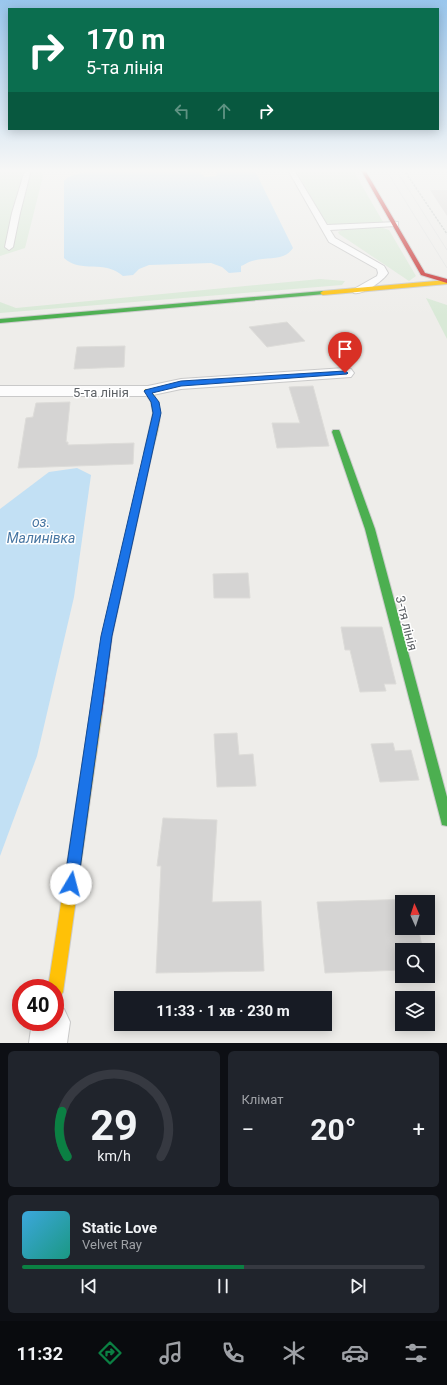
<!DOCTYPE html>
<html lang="uk">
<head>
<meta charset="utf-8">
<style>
	:root { --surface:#171b24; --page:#20242c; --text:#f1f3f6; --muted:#9ea1a6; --line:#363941; --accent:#0b8043 }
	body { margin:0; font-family:Roboto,sans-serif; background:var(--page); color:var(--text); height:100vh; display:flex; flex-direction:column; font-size:15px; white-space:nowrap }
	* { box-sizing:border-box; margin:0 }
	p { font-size:13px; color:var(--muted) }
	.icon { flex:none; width:22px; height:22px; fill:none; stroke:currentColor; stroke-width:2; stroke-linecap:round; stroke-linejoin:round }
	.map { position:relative; height:1043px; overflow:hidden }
	.side { display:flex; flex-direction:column; gap:8px; padding:8px; background:#0d0f14; flex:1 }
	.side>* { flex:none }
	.banner { position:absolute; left:8px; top:8px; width:431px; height:122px; border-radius:0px; box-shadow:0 2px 10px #0003; background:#0b6e4f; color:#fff; overflow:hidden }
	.needle { width:26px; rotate:357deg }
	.fabs { position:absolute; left:395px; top:895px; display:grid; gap:8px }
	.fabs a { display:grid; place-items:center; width:40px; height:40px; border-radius:0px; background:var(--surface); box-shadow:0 2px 10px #0003; font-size:20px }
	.speed { position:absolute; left:12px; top:979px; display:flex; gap:8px; font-size:20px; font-weight:700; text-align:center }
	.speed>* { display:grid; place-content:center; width:52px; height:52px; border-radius:50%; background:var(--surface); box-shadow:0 2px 10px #0003; line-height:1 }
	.speed .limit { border:6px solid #d22; background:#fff; color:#111 }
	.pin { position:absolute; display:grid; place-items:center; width:34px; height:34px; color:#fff; margin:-41px -17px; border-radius:50% 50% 50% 0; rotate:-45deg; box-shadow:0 0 4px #0007 }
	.pin .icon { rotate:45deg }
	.me { position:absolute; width:44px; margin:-22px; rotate:8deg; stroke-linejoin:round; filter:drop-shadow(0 0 3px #0008) }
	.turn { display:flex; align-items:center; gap:14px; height:84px; padding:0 12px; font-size:18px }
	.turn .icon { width:52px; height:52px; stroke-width:2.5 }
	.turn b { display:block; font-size:28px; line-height:34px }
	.lanes { display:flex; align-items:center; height:38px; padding:0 12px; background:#0003; justify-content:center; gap:20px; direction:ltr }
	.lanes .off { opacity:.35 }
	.big { font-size:30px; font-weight:700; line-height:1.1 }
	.side .widget { flex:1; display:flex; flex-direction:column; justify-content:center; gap:6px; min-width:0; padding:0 14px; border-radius:6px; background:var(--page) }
	.side .dial { align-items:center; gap:0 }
	.dial svg { height:104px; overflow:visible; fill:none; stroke:var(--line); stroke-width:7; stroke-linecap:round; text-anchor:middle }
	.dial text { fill:var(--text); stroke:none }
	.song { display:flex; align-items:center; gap:12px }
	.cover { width:48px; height:48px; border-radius:6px; background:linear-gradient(135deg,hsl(200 70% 55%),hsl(170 70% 35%)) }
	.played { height:4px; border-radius:2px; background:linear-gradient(90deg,var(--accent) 55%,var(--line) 55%) }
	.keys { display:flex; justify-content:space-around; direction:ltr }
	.heat { display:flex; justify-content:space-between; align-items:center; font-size:22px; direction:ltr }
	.side .tiles { flex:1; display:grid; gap:8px; grid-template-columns:1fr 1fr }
	.widget:last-child { grid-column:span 2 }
	.trip { position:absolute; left:114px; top:991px; width:218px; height:40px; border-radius:0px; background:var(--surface); box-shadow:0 2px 10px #0003; font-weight:700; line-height:40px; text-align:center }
	.dock { display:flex; height:64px; justify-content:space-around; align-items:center; background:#090b0e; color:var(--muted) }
	.dock .icon { width:28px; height:28px }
	.dock .current { color:var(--accent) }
	.dock b { font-size:18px; color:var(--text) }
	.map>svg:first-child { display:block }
</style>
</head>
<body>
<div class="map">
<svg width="447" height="1043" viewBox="0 0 447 1043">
	<rect width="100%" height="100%" fill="#eeedea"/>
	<polygon fill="#dedcda" points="430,190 447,190 447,216"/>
	<g fill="#d9e9d7">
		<polygon points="0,170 42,170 43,176 25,248 0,256"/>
		<polygon points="296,170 353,170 383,222 334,225 326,223"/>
		<polygon points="380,227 389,230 416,276 409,281 339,234 338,232 344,229"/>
		<polygon points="320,279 345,281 342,285 0,313 0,302 16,308"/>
		<polygon points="426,298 447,305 447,339"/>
	</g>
	<g fill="#c2e0f4">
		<path d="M 148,170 L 196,170 L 205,177 L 216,176 L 218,170 L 252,170 L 257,175 L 293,248 C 284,262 267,256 252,261 C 248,262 244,265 241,266 L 241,272 L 229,273 L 222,267 L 211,263 L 149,265 L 139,269 L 133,275 L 123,276 C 104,259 82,274 64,258 L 64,181 C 75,167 130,171 148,170 Z"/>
		<polygon points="77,468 91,475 74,597 37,756 0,856 0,509 49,472"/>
	</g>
	<g fill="#d5d4d3" stroke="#dddcd9">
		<polygon points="287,322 305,341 267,347 249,327"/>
		<polygon points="125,346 124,367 74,369 77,347"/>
		<polygon points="313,386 329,446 277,448 272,423 300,423 289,387"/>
		<polygon points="70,402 66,442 68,442 68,445 134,443 133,464 18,468 26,418 33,417 36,403"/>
		<polygon points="248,573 250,598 214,598 213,574"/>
		<polygon points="341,627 382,627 396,684 384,684 386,691 360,692 350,650 345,650"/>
		<polygon points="237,733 239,755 253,754 256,786 217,787 214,734"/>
		<polygon points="393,743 395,751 411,750 419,780 380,782 371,744"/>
		<polygon points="163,818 217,820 212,902 261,901 264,971 156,973 161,866 157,866"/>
		<polygon points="412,899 413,902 402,902 402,928 418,928 423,950 402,950 402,970 325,973 317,902"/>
	</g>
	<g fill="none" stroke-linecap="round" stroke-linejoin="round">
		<defs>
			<g id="lane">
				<polygon points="25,170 31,170 20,213 13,247 9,250 5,247 12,213"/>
				<path d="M 288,170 L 294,170 L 327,225 L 398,222 L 398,226 L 395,226 L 330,230 L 335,238 L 384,266 L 388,273 C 383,281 363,295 354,293 L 352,291 L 354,289 L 377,276 L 378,273 L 377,269 L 329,242 Z"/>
			</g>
			<g id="street">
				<polygon points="345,368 351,369 354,373 351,377 181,389 148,396 0,396 0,386 148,386 181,379"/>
				<polygon points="55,1005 64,1009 70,1022 67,1043 29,1043 32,1022 55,1022"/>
			</g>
			<g id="fast">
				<polygon points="323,291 326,293 325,294 0,323 0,319"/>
				<polygon points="333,430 339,430 340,432 375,529 447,797 447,826 442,825 441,821 365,529 332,432"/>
			</g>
			<g id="slow">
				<polygon points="447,280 447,284 323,295 320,293 323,291"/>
				<path d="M 145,389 L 148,389 C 152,390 152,392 154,395 C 166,413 156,434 152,453 L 148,455 L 144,453 L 153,413 L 151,402 L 144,391 Z"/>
				<polygon points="96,710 100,711 102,714 63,992 60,997 55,999 55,988 48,988 90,714 92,711"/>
			</g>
			<g id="jam">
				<polygon points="361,170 365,170 425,273 447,279 447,283 421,275"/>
				<polygon points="145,451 151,451 152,453 112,636 102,714 100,717 96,718 92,717 90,714 102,636"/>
			</g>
		</defs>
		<use href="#lane" stroke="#c9c9c9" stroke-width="2"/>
		<use href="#street" stroke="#c9c9c9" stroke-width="2"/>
		<use href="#fast" stroke="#cbcbcb" stroke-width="2"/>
		<use href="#slow" stroke="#cbcbcb" stroke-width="2"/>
		<use href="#jam" stroke="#cbcbcb" stroke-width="2"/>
		<polyline stroke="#cacecc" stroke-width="1.5" stroke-dasharray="2.5 1" stroke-linecap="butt" points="404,170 447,234"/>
		<use href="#lane" fill="#fcfcfc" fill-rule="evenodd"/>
		<use href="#street" fill="#fcfcfc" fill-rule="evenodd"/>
		<use href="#fast" fill="#4caf50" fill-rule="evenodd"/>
		<use href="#slow" fill="#ffc107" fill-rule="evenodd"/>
		<use href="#jam" fill="#c62828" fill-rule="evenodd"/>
		<g stroke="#e3e4e3" stroke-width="1">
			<polyline points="386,170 447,268"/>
			<polyline points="396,170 447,250"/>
		</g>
	</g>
	<linearGradient id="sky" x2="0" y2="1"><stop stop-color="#99c6ed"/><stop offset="0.54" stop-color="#f7f7f6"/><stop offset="1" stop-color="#f7f7f6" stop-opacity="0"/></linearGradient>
	<rect width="447" height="316" fill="url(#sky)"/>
	<polygon fill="#1a73e8" stroke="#114b97" points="345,371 348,373 347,374 181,386 152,393 159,402 161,413 112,636 78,884 75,889 71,890 66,889 64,884 101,636 153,413 151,402 144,391 145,390 181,381"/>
	<g text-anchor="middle" stroke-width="3" stroke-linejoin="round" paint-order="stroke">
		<g font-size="13" fill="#5f6367" stroke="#fff">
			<text x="101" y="397">5-та лінія</text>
			<text transform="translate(407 623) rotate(76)" y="5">3-тя лінія</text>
		</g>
		<g font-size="14" font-style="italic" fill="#4776a2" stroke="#fff">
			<text x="41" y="527">оз.<tspan x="41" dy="16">Малинівка</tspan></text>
		</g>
	</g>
</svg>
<div class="fabs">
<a><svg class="needle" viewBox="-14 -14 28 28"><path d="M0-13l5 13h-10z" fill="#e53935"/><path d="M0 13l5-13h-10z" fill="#9ea1a6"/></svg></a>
<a><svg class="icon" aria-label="search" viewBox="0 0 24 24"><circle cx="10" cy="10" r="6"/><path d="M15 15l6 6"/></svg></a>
<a><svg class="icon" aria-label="layers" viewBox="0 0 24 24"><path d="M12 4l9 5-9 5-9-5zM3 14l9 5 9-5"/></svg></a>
</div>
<div class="speed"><div class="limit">40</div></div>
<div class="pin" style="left:345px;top:373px;background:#d93025"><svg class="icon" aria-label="arrive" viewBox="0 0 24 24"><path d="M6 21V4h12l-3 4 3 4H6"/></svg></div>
<svg class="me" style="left:71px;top:884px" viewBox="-20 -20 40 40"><circle r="19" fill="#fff"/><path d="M0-13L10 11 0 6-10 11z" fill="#1a73e8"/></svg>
<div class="trip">11:33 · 1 хв · 230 m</div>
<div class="banner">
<div class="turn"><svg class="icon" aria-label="right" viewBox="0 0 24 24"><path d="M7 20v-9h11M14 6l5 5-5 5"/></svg><div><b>170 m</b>5-та лінія</div></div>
<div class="lanes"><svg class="icon off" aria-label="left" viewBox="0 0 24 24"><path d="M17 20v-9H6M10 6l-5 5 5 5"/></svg><svg class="icon off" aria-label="ahead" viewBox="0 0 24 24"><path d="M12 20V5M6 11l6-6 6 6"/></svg><svg class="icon" aria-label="right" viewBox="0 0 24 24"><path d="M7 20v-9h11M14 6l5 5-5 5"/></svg></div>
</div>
</div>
<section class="side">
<div class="tiles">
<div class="widget dial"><svg viewBox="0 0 100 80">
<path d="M14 69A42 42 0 1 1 86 69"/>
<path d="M14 69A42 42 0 0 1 10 34" stroke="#0b8043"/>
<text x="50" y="56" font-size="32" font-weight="700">29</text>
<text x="50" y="72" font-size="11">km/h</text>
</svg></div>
<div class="widget"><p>Клімат</p>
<div class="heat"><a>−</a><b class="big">20°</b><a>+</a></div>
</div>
<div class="widget">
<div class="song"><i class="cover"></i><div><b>Static Love</b><p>Velvet Ray</p></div></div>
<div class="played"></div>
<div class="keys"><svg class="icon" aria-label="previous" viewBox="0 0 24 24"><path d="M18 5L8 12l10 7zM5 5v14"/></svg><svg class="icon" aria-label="pause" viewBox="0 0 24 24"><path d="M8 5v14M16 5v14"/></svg><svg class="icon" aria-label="next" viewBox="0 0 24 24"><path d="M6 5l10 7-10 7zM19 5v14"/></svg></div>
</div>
</div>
</section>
<nav class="dock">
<b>11:32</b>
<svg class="icon current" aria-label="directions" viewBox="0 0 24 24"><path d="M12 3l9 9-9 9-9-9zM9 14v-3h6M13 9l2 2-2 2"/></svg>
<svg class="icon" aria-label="music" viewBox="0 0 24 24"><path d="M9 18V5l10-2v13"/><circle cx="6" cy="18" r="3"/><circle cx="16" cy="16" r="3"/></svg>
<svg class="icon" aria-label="phone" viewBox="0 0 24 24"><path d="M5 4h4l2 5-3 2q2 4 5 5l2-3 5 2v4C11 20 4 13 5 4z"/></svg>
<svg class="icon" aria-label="climate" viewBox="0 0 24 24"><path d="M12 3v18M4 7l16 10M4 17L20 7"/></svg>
<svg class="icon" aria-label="car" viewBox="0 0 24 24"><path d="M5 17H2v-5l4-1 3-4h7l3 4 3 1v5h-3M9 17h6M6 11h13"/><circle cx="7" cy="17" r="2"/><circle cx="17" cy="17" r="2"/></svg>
<svg class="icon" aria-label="filters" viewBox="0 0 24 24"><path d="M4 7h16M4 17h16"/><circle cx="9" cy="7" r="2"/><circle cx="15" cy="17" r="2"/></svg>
</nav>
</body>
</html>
